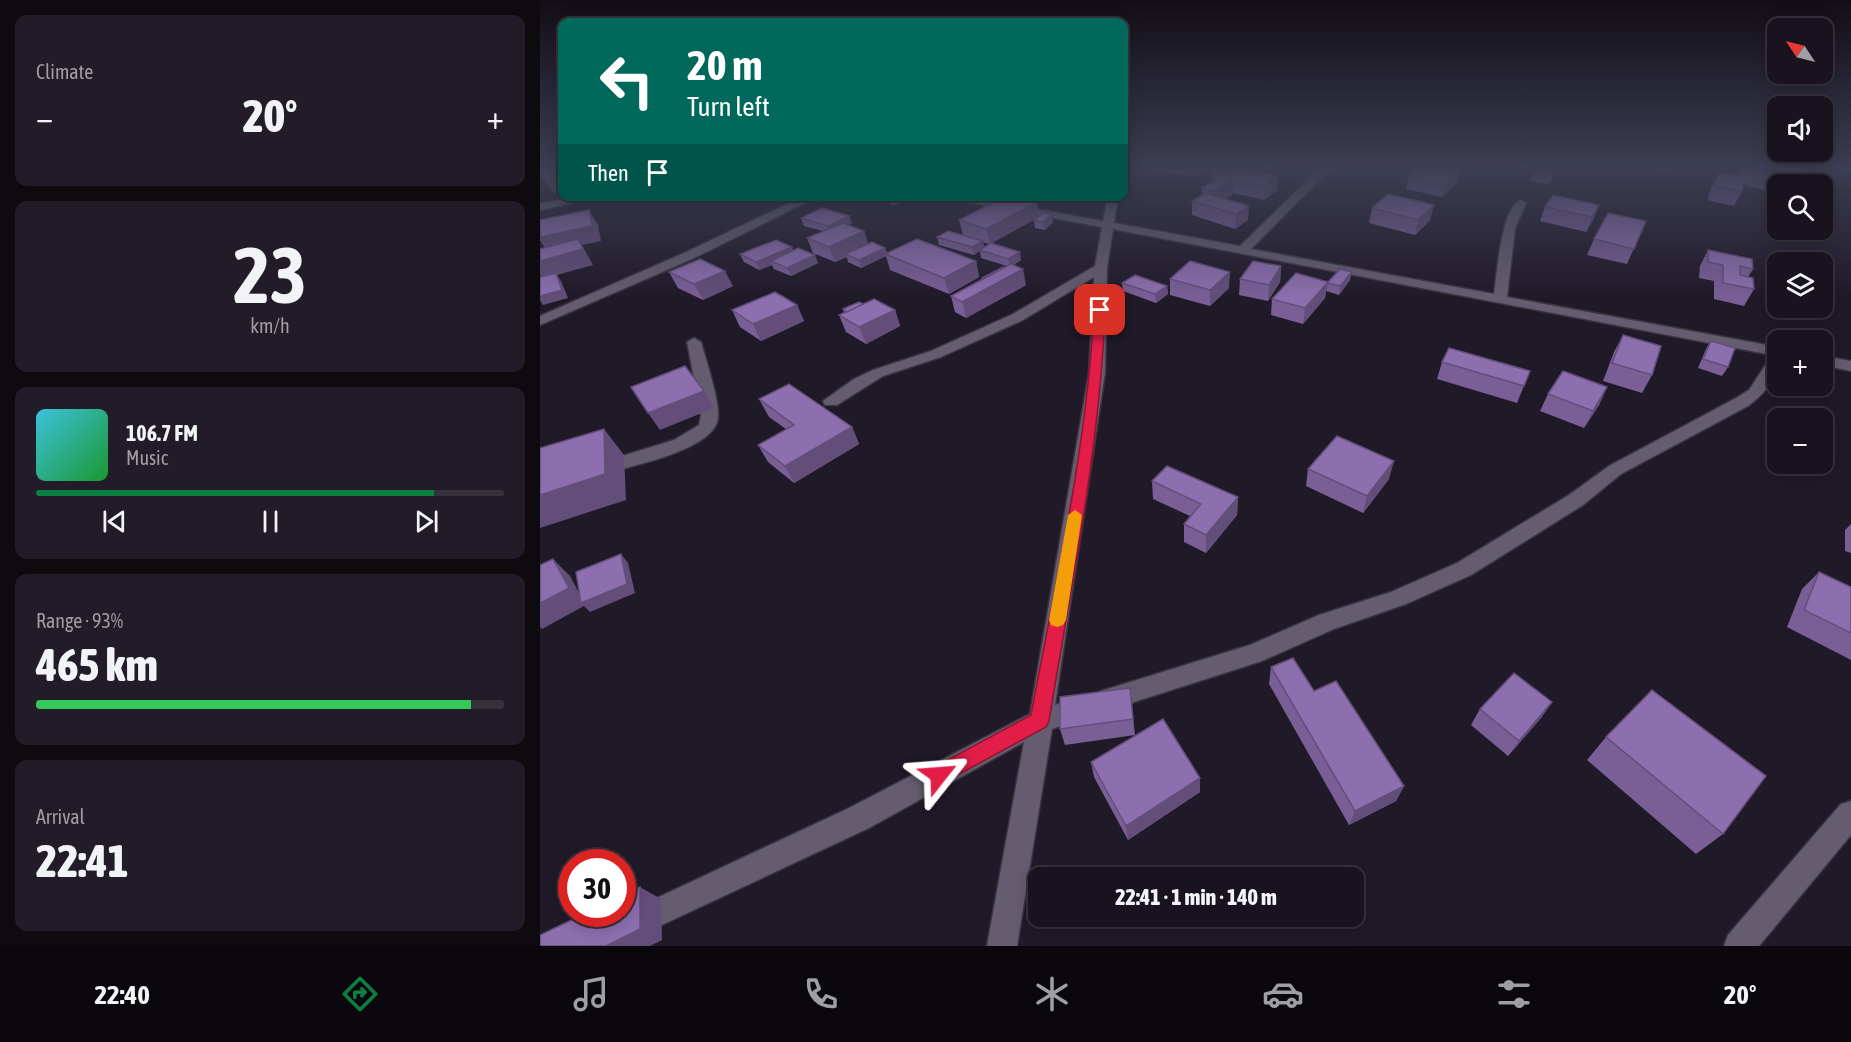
<!DOCTYPE html>
<html lang="en">
<head>
<meta charset="utf-8">
<style>
	:root { --surface:#18131e; --page:#211c27; --text:#f1f3f6; --muted:#9f9ea4; --line:#36323c; --accent:#0b8043 }
	body { margin:0; font-family:"Asap Condensed",sans-serif; background:var(--page); color:var(--text); height:100vh; display:flex; flex-direction:column; font-size:22px; white-space:nowrap }
	* { box-sizing:border-box; margin:0 }
	p { font-size:20px; color:var(--muted) }
	.icon { flex:none; width:33px; height:33px; fill:none; stroke:currentColor; stroke-width:2; stroke-linecap:round; stroke-linejoin:round }
	.map { position:relative; flex:1; overflow:hidden }
	.side { display:flex; flex-direction:column; gap:15px; padding:15px; background:#0d0a10; width:540px }
	.side>* { flex:none }
	.banner { position:absolute; left:18px; top:18px; width:570px; height:183px; border-radius:12px; box-shadow:0 3px 15px #0003,0 0 0 2px var(--line); background:#00695c; color:#fff; overflow:hidden }
	.needle { width:39px; rotate:305deg }
	.controls { position:absolute; left:1227px; top:18px; display:grid; gap:12px }
	.controls a { display:grid; place-items:center; width:66px; height:66px; border-radius:12px; background:var(--surface); box-shadow:0 3px 15px #0003,0 0 0 2px var(--line); font-size:30px }
	.speed { position:absolute; left:18px; top:849px; display:flex; gap:12px; font-size:30px; font-weight:700; text-align:center }
	.speed>* { display:grid; place-content:center; width:78px; height:78px; border-radius:50%; background:var(--surface); box-shadow:0 3px 15px #0003,0 0 0 2px var(--line); line-height:1 }
	.speed .limit { border:9px solid #d22; background:#fff; color:#111 }
	.pin { position:absolute; display:grid; place-items:center; width:51px; height:51px; color:#fff; margin:-26px; border-radius:12px; box-shadow:0 3px 9px #0006 }
	.me { position:absolute; width:66px; margin:-33px; rotate:62deg; stroke-linejoin:round; filter:drop-shadow(0 0 4px #0008) }
	.turn { display:flex; align-items:center; gap:21px; height:126px; padding:0 30px; font-size:27px }
	.turn .icon { width:78px; height:78px; stroke-width:2.5 }
	.turn b { display:block; font-size:42px; line-height:51px }
	.then { display:flex; align-items:center; height:57px; padding:0 30px; background:#0003; gap:12px; font-size:22px }
	.big { font-size:45px; font-weight:800; line-height:1.1 }
	.side .card { flex:1; display:flex; flex-direction:column; justify-content:center; gap:9px; min-width:0; padding:0 21px; border-radius:12px; background:var(--page) }
	.side .dial { align-items:center; gap:0 }
	.dial b { font-size:78px; line-height:1 }
	.song { display:flex; align-items:center; gap:18px }
	.cover { width:72px; height:72px; border-radius:9px; background:linear-gradient(135deg,hsl(190 70% 55%),hsl(130 70% 35%)) }
	.played { height:6px; border-radius:3px; background:linear-gradient(90deg,var(--accent) 85%,var(--line) 85%) }
	.keys { display:flex; justify-content:space-around; direction:ltr }
	.heat { display:flex; justify-content:space-between; align-items:center; font-size:33px; direction:ltr }
	.charge { height:9px; border-radius:4px; background:linear-gradient(90deg,#34c759 93%,var(--line) 0) }
	.trip { position:absolute; left:488px; top:867px; width:336px; height:60px; border-radius:12px; background:var(--surface); box-shadow:0 3px 15px #0003,0 0 0 2px var(--line); font-weight:800; line-height:60px; text-align:center }
	.menu { display:flex; height:96px; justify-content:space-around; align-items:center; background:#0a080c; color:var(--muted) }
	.menu .icon { width:42px; height:42px }
	.menu .on { color:var(--accent) }
	.menu b { font-size:27px; color:var(--text) }
	main { display:flex; flex:1; min-height:0 }
	.map>svg:first-child { display:block }
</style>
</head>
<body>
<main>
<section class="side">
<div class="card"><p>Climate</p>
<div class="heat"><a>−</a><b class="big">20°</b><a>+</a></div>
</div>
<div class="card dial"><b>23</b><p>km/h</p></div>
<div class="card">
<div class="song"><i class="cover"></i><div><b>106.7 FM</b><p>Music</p></div></div>
<div class="played"></div>
<div class="keys"><svg class="icon" aria-label="previous" viewBox="0 0 24 24"><path d="M18 5L8 12l10 7zM5 5v14"/></svg><svg class="icon" aria-label="pause" viewBox="0 0 24 24"><path d="M8 5v14M16 5v14"/></svg><svg class="icon" aria-label="next" viewBox="0 0 24 24"><path d="M6 5l10 7-10 7zM19 5v14"/></svg></div>
</div>
<div class="card"><p>Range · 93%</p><b class="big">465 km</b><div class="charge"></div></div>
<div class="card"><p>Arrival</p><b class="big">22:41</b></div>
</section>
<div class="map">
<svg width="1311" height="946" viewBox="0 0 1311 946">
	<rect width="100%" height="100%" fill="#201928"/>
	<g fill="none" stroke-linecap="round" stroke-linejoin="round">
		<defs>
			<g id="minor">
				<polygon points="0,166 9,166 0,171"/>
				<path d="M 782,166 L 793,166 L 711,249 L 954,294 C 957,274 961,207 981,200 L 986,203 L 975,229 L 967,297 L 1238,347 C 1238,375 1231,389 1208,406 L 1081,474 L 1043,505 L 931,575 L 866,604 L 794,629 L 722,661 L 569,710 L 561,707 L 557,699 L 561,691 L 710,645 L 779,615 L 851,592 L 917,563 L 1029,495 L 1069,466 L 1196,398 L 1209,390 L 1232,355 L 573,229 L 567,268 L 565,373 L 515,705 L 543,696 L 552,699 L 555,707 L 552,715 L 512,729 L 477,946 L 447,946 L 484,742 L 329,828 L 111,930 L 101,935 L 91,930 L 86,920 L 91,910 L 309,808 L 490,714 L 549,373 L 554,277 L 483,320 L 401,357 L 343,376 L 297,405 L 285,405 L 283,401 L 314,379 L 333,370 L 391,351 L 473,314 L 555,266 L 562,227 L 395,196 L 422,196 L 563,221 L 568,196 L 578,196 L 574,223 L 700,246 Z"/>
				<polygon points="38,196 63,196 0,210 0,204"/>
				<polygon points="264,196 279,196 152,259 0,325 0,316 144,253"/>
				<path d="M 154,338 L 161,342 C 166,360 180,402 178,418 C 175,450 88,467 62,474 L 56,472 L 53,468 L 56,464 L 134,440 L 159,425 L 161,415 L 147,342 Z"/>
				<polygon points="1282,356 1311,361 1311,371 1282,365"/>
				<polygon points="1311,801 1311,835 1219,946 1184,946 1188,935 1301,804"/>
			</g>
		</defs>
		<use href="#minor" stroke="#39343f" stroke-width="3"/>
		<use href="#minor" fill="#655d6f" fill-rule="evenodd"/>
	</g>
	<g fill="#795f96" fill-rule="evenodd">
		<polygon points="616,166 666,166 659,176 616,172"/>
		<polygon points="878,166 926,166 926,168 919,174 917,182 902,197 866,189 869,174"/>
		<polygon points="1108,166 1130,166 1127,171"/>
		<polygon points="1201,166 1231,175 1236,166 1248,166 1272,182 1270,184 1238,184 1238,191 1227,189 1228,185 1225,190 1203,185 1202,191 1194,206 1167,200 1172,186 1179,172 1197,176"/>
		<polygon points="1296,166 1311,166 1311,169"/>
		<polygon points="671,171 688,171 737,191 724,200 694,193 685,199 708,220 695,229 652,215 652,201 662,195 662,188 677,178 670,178"/>
		<polygon points="992,173 1014,173 1011,180 1008,184 990,181"/>
		<polygon points="333,196 364,196 365,200 354,205 333,199"/>
		<path d="M 497,202 L 499,216 L 513,222 L 505,230 L 495,228 L 494,220 L 495,219 L 452,243 L 481,260 L 473,265 L 486,285 L 426,318 L 415,312 L 411,296 L 442,279 L 442,278 L 467,266 L 441,258 L 440,251 L 434,255 L 399,245 L 397,237 L 423,235 L 419,220 ZM 443,242 L 449,244 L 444,247 Z"/>
		<polygon points="894,205 890,220 875,235 829,223 832,208"/>
		<polygon points="1059,205 1053,220 1046,232 1000,221 1005,207"/>
		<polygon points="309,216 312,223 308,225 324,231 328,244 345,248 347,253 436,261 439,277 409,294 350,270 346,256 321,268 308,262 307,257 295,262 273,253 267,238 283,231 264,226 261,218"/>
		<polygon points="1106,221 1087,264 1047,255 1054,239"/>
		<polygon points="1168,250 1213,269 1208,277 1214,289 1204,306 1174,299 1174,281 1159,278 1160,266"/>
		<polygon points="253,251 278,263 251,276 234,269 232,265 219,270 204,262 200,254"/>
		<polygon points="741,266 740,282 728,301 699,295 700,279"/>
		<polygon points="129,272 193,286 163,300 138,288"/>
		<polygon points="630,279 689,288 670,306 630,295"/>
		<polygon points="810,280 799,295 786,291 785,298 763,324 731,315 732,299 788,282"/>
		<polygon points="582,283 627,286 628,294 616,303 583,291"/>
		<polygon points="323,304 355,310 360,326 326,344 306,332 299,315 304,313 303,309"/>
		<polygon points="257,305 264,321 221,341 200,327 192,310"/>
		<polygon points="1083,335 1112,375 1102,393 1063,381 1074,352"/>
		<polygon points="1171,341 1188,367 1182,376 1158,368 1166,349"/>
		<polygon points="902,362 990,371 977,403 897,379"/>
		<polygon points="1067,387 1059,405 1044,428 1000,411 1008,394"/>
		<polygon points="219,399 312,427 319,444 254,483 228,462 218,445 246,429 229,417"/>
		<polygon points="768,469 849,479 823,513 766,486"/>
		<polygon points="612,481 698,497 697,515 666,553 644,542 644,524 650,516 613,499"/>
		<polygon points="1311,524 1311,553 1305,551 1305,530"/>
		<polygon points="1279,572 1311,587 1311,660 1247,627 1262,589"/>
		<polygon points="731,667 774,691 864,786 856,801 809,825 729,684"/>
		<polygon points="590,688 595,735 525,745 520,729"/>
		<polygon points="1012,702 1001,718 968,756 931,725 940,709"/>
		<polygon points="1066,737 1183,834 1156,854 1047,760"/>
		<polygon points="551,762 660,792 588,840 554,777"/>
	</g>
	<g fill="#634e7a">
		<polygon points="660,166 666,166 659,176"/>
		<polygon points="917,166 926,166 926,168 919,174 917,182 902,197 906,183 916,173"/>
		<polygon points="22,175 22,191 13,193 4,179"/>
		<polygon points="738,176 737,191 724,200 725,186"/>
		<polygon points="694,178 694,193 675,206 675,191"/>
		<polygon points="76,196 96,196 78,200"/>
		<polygon points="354,196 364,196 365,200 354,205 351,198"/>
		<polygon points="497,202 499,217 450,244 446,229"/>
		<polygon points="894,205 890,220 875,235 878,220"/>
		<polygon points="1059,205 1053,220 1046,232 1052,217"/>
		<polygon points="709,206 708,220 695,229 696,214"/>
		<polygon points="49,210 58,225 61,241 42,245 53,265 17,275 21,281 28,298 3,305 0,300 3,279 0,274 0,261 8,253 0,240 0,237"/>
		<polygon points="512,214 513,222 505,230 503,222"/>
		<polygon points="309,216 312,223 291,234 288,226"/>
		<polygon points="324,231 329,246 305,254 307,257 295,262 289,247"/>
		<polygon points="443,241 444,248 434,255 432,247"/>
		<polygon points="252,247 255,255 231,261 232,265 219,270 216,262"/>
		<polygon points="345,248 348,255 345,254 346,256 321,268 319,260"/>
		<polygon points="480,252 481,260 470,267 468,259"/>
		<polygon points="275,255 278,263 251,276 247,268"/>
		<polygon points="436,261 439,277 409,294 404,278"/>
		<polygon points="741,266 740,282 728,301 729,285"/>
		<polygon points="483,269 486,285 426,318 422,302"/>
		<polygon points="185,271 193,286 163,300 154,284"/>
		<polygon points="690,272 689,288 670,306 670,290"/>
		<polygon points="812,272 810,280 799,295 800,286"/>
		<polygon points="788,282 785,298 763,324 765,308"/>
		<polygon points="627,286 628,294 616,303 615,294"/>
		<polygon points="257,305 264,321 221,341 213,324"/>
		<polygon points="355,310 360,326 326,344 319,327"/>
		<polygon points="1067,387 1059,405 1044,428 1053,411"/>
		<polygon points="164,391 174,408 120,430 108,413"/>
		<polygon points="312,427 319,444 254,483 245,466"/>
		<polygon points="64,429 84,455 86,500 0,528 0,495"/>
		<polygon points="854,461 849,479 823,513 827,496"/>
		<polygon points="698,497 697,515 666,553 666,535"/>
		<polygon points="81,554 88,563 95,593 50,612 44,606 2,629 0,627 0,603 13,559 30,576 44,602"/>
		<polygon points="1012,702 1001,718 968,756 979,741"/>
		<polygon points="660,778 660,792 588,840 586,826"/>
		<polygon points="864,786 856,801 809,825 815,811"/>
		<polygon points="100,887 121,899 122,940 110,946 66,946"/>
	</g>
	<g fill="#8d6faf" stroke="#634e7a" stroke-width="1.5">
		<polygon points="12,166 22,166 22,175 4,179 0,169"/>
		<polygon points="672,166 688,166 686,172 671,171"/>
		<polygon points="695,166 696,166 738,176 725,186 694,178 675,191 662,188"/>
		<polygon points="878,166 914,166 920,168 906,183 869,174"/>
		<polygon points="1201,166 1208,166 1232,171 1229,183 1199,176"/>
		<polygon points="1236,166 1248,166 1273,171 1272,182 1235,175"/>
		<polygon points="995,169 1014,173 1011,177 992,173"/>
		<polygon points="1179,172 1206,177 1202,191 1174,186"/>
		<polygon points="666,193 709,206 696,214 652,201"/>
		<polygon points="848,194 894,205 878,220 832,208"/>
		<polygon points="1013,195 1059,205 1052,217 1005,207"/>
		<polygon points="466,196 478,196 497,202 446,229 419,220"/>
		<polygon points="282,208 309,216 288,226 261,218"/>
		<polygon points="49,210 52,226 0,237 0,220"/>
		<polygon points="503,213 512,214 503,222 494,220"/>
		<polygon points="1068,213 1106,221 1094,249 1054,239"/>
		<polygon points="303,223 324,231 289,247 267,238"/>
		<polygon points="408,231 443,241 432,247 397,237"/>
		<polygon points="38,239 43,249 0,261 0,249"/>
		<polygon points="377,239 436,261 404,278 345,254"/>
		<polygon points="236,240 252,247 216,262 200,254"/>
		<polygon points="332,242 345,248 319,260 305,254"/>
		<polygon points="451,243 480,252 468,259 440,250"/>
		<polygon points="258,248 275,255 247,268 231,261"/>
		<polygon points="1168,250 1212,259 1213,269 1200,266 1200,275 1213,278 1214,289 1183,283 1183,265 1168,262"/>
		<polygon points="160,259 185,271 154,284 129,272"/>
		<polygon points="650,261 690,272 670,290 630,279"/>
		<polygon points="713,261 741,266 729,285 700,279"/>
		<polygon points="471,264 483,269 422,302 411,296"/>
		<polygon points="463,267 464,267 443,279 442,278"/>
		<polygon points="800,269 812,272 800,286 787,283"/>
		<polygon points="16,273 22,290 0,296 0,277"/>
		<polygon points="756,273 788,282 765,308 732,299"/>
		<polygon points="595,275 627,286 615,294 582,283"/>
		<polygon points="235,292 257,305 213,324 192,310"/>
		<polygon points="334,299 355,310 319,327 299,315"/>
		<polygon points="319,302 323,304 307,312 303,309"/>
		<polygon points="1083,335 1121,346 1112,375 1072,363"/>
		<polygon points="1171,341 1195,348 1188,367 1163,359"/>
		<polygon points="909,348 990,371 984,386 902,362"/>
		<polygon points="145,366 164,391 108,413 91,387"/>
		<polygon points="1023,371 1067,387 1053,411 1008,394"/>
		<polygon points="249,384 312,427 245,466 218,445 254,425 219,399"/>
		<polygon points="64,429 65,474 0,495 0,448"/>
		<polygon points="797,436 854,461 827,496 768,469"/>
		<polygon points="627,466 698,497 666,535 644,524 661,504 612,481"/>
		<polygon points="81,554 87,584 41,603 36,572"/>
		<polygon points="13,559 29,588 0,603 0,565"/>
		<polygon points="1279,572 1311,587 1311,633 1264,610"/>
		<polygon points="753,658 774,691 796,681 864,786 815,811 731,667"/>
		<polygon points="974,673 1012,702 979,741 940,709"/>
		<polygon points="590,688 593,719 520,729 520,697"/>
		<polygon points="1112,690 1226,776 1183,834 1066,737"/>
		<polygon points="623,719 660,778 586,826 551,762"/>
		<polygon points="100,887 100,929 66,946 0,946 0,935 44,914 82,914 82,895"/>
	</g>
	<linearGradient id="sky" x2="0" y2="1"><stop stop-color="#120e16"/><stop offset="0.56" stop-color="#3c3e53"/><stop offset="1" stop-color="#3c3e53" stop-opacity="0"/></linearGradient>
	<rect width="1311" height="299" fill="url(#sky)"/>
	<path fill="#e11d48" stroke="#92132f" stroke-width="1.5" d="M 560,307 L 565,310 C 560,448 531,585 509,721 L 506,727 L 399,785 L 393,782 L 390,775 L 393,768 L 491,715 C 516,581 547,446 554,310 Z"/>
	<polygon fill="#f59e0b" points="535,510 542,515 526,620 523,625 517,627 511,625 509,620 528,515"/>
</svg>
<div class="controls">
<a><svg class="needle" viewBox="-14 -14 28 28"><path d="M0-13l5 13h-10z" fill="#e53935"/><path d="M0 13l5-13h-10z" fill="#9f9ea4"/></svg></a>
<a><svg class="icon" aria-label="sound" viewBox="0 0 24 24"><path d="M4 9h4l5-4v14l-5-4H4zM17 9q2 3 0 6"/></svg></a>
<a><svg class="icon" aria-label="search" viewBox="0 0 24 24"><circle cx="10" cy="10" r="6"/><path d="M15 15l6 6"/></svg></a>
<a><svg class="icon" aria-label="layers" viewBox="0 0 24 24"><path d="M12 4l9 5-9 5-9-5zM3 14l9 5 9-5"/></svg></a>
<a>+</a>
<a>−</a>
</div>
<div class="speed"><div class="limit">30</div></div>
<div class="pin" style="left:560px;top:310px;background:#d93025"><svg class="icon" aria-label="arrive" viewBox="0 0 24 24"><path d="M6 21V4h12l-3 4 3 4H6"/></svg></div>
<svg class="me" style="left:399px;top:775px" viewBox="-20 -20 40 40"><path d="M0-17L14 15 0 8-14 15z" fill="#e11d48" stroke="#fff" stroke-width="4"/></svg>
<div class="trip">22:41 · 1 min · 140 m</div>
<div class="banner">
<div class="turn"><svg class="icon" aria-label="left" viewBox="0 0 24 24"><path d="M17 20v-9H6M10 6l-5 5 5 5"/></svg><div><b>20 m</b>Turn left</div></div>
<div class="then">Then<svg class="icon" aria-label="arrive" viewBox="0 0 24 24"><path d="M6 21V4h12l-3 4 3 4H6"/></svg></div>
</div>
</div>
</main>
<nav class="menu">
<b>22:40</b>
<svg class="icon on" aria-label="directions" viewBox="0 0 24 24"><path d="M12 3l9 9-9 9-9-9zM9 14v-3h6M13 9l2 2-2 2"/></svg>
<svg class="icon" aria-label="music" viewBox="0 0 24 24"><path d="M9 18V5l10-2v13"/><circle cx="6" cy="18" r="3"/><circle cx="16" cy="16" r="3"/></svg>
<svg class="icon" aria-label="phone" viewBox="0 0 24 24"><path d="M5 4h4l2 5-3 2q2 4 5 5l2-3 5 2v4C11 20 4 13 5 4z"/></svg>
<svg class="icon" aria-label="climate" viewBox="0 0 24 24"><path d="M12 3v18M4 7l16 10M4 17L20 7"/></svg>
<svg class="icon" aria-label="car" viewBox="0 0 24 24"><path d="M5 17H2v-5l4-1 3-4h7l3 4 3 1v5h-3M9 17h6M6 11h13"/><circle cx="7" cy="17" r="2"/><circle cx="17" cy="17" r="2"/></svg>
<svg class="icon" aria-label="filters" viewBox="0 0 24 24"><path d="M4 7h16M4 17h16"/><circle cx="9" cy="7" r="2"/><circle cx="15" cy="17" r="2"/></svg>
<b>20°</b>
</nav>
</body>
</html>
